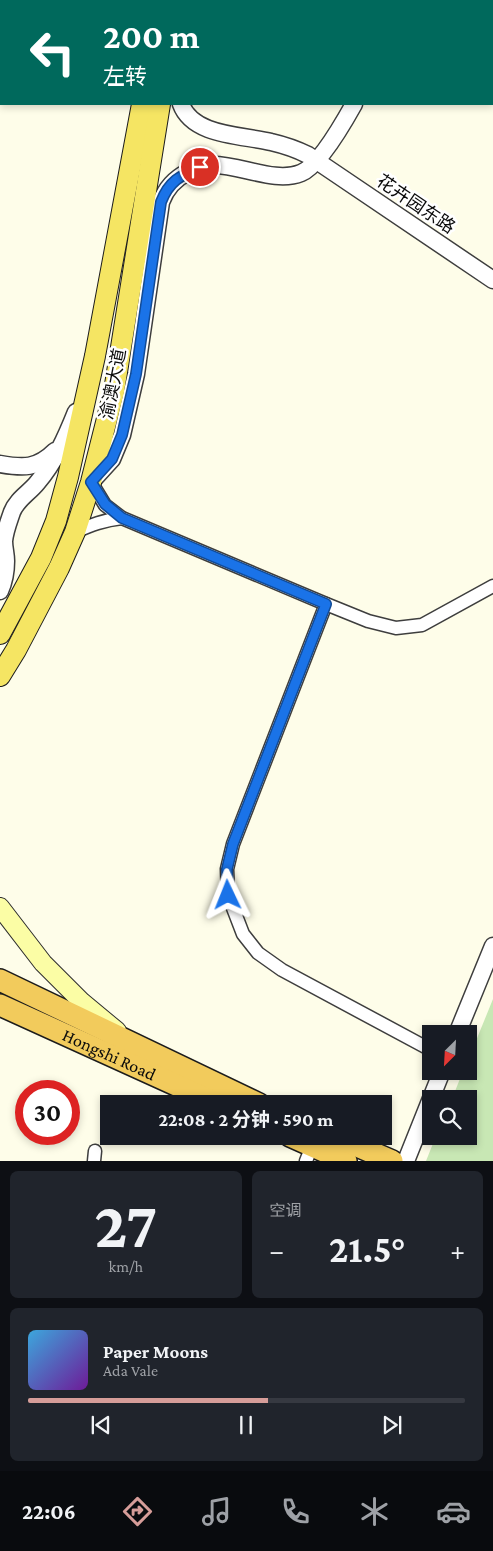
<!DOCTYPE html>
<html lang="zh">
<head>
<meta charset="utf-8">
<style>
	:root { --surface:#171b24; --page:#20242c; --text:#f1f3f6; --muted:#9ea1a6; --line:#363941; --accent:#d69d99 }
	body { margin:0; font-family:"Crimson Pro","Noto Sans SC",serif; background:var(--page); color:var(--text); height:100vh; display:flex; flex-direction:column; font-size:19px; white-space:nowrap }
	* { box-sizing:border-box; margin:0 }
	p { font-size:16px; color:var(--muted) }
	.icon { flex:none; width:28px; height:28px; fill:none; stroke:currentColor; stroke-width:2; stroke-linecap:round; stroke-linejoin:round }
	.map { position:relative; height:1161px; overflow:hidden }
	.drawer { display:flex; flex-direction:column; gap:10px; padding:10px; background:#0d0f14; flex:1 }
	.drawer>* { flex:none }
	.banner { position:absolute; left:0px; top:0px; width:494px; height:105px; box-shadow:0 2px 8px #0003; background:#00695c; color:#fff; overflow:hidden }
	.needle { width:32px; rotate:204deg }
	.buttons { position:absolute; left:422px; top:1025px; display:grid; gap:10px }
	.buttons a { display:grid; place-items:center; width:55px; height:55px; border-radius:0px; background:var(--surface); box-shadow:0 2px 8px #0003; font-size:25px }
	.speed { position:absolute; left:15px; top:1080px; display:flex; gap:10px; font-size:25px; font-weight:700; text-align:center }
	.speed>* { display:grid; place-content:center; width:65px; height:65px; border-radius:50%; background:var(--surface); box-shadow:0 2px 8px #0003; line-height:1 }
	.speed .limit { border:8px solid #d22; background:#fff; color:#111 }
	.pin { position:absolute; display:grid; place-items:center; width:42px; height:42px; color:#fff; margin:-21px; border:2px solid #fff; border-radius:50%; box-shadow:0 1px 5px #0007 }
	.me { position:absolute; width:55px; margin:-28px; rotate:358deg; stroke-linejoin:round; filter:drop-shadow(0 0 4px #0008) }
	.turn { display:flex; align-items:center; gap:18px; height:105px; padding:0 20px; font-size:22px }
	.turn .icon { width:65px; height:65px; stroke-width:2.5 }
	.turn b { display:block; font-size:35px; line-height:42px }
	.big { font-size:38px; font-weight:700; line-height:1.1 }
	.drawer .widget { flex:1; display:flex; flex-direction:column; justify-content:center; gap:8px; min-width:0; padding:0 18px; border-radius:8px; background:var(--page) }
	.drawer .dial { align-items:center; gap:0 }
	.dial b { font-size:65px; line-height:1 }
	.song { display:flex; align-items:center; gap:15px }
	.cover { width:60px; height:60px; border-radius:8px; background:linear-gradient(135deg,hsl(200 70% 55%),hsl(280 70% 35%)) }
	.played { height:5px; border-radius:2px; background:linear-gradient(90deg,var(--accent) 55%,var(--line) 55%) }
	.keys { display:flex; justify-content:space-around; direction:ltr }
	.heat { display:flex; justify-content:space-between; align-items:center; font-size:28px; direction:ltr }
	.drawer .tiles { flex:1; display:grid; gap:10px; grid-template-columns:1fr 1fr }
	.widget:last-child { grid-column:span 2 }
	.trip { position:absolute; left:100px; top:1095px; width:292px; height:50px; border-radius:0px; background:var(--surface); box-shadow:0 2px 8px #0003; font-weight:700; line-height:50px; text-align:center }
	.menu { display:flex; height:80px; justify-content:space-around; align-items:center; background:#090b0e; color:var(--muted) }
	.menu .icon { width:35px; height:35px }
	.menu .active { color:var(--accent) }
	.menu b { font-size:22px; color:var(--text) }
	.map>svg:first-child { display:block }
</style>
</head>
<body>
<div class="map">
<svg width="493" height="1161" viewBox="0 0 493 1161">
	<rect width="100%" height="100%" fill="#fefde9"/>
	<g fill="#c8e7b4">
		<polygon points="435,0 493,0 493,45 492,1 435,1"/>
		<polygon points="493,999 493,1161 426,1161 436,1136 469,1136 469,1099 452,1099 463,1071 469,1071 469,1058"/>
	</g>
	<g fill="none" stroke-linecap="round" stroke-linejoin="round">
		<defs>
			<g id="minor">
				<polyline points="8,1 8,0"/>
				<polyline points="0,18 1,16"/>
				<polyline points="91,482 105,505 122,518 326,604 368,621 396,628 422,625 493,586"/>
				<path d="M 75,532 C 91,525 104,520 122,518"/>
				<polyline points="326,604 233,844 227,869 228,895 243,934 258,953 282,970 431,1050"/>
				<polyline points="94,1161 95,1151"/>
				<polyline points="306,1161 312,1146"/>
			</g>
			<g id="tertiary">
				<polyline points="190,1 191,0"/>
				<polyline points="410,1 411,0"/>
				<polyline points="492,59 493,59"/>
				<path d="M 181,104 C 193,137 244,135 271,142 C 284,145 296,149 308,155 L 493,280"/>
				<path d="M 0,464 C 23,468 37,469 55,451"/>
				<path d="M 91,482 L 112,459 L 122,435 L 136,374 L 161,202 C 166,188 174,179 188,172 C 195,169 202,165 210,165 C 238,163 274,184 301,173 C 319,166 344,122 354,104"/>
				<path d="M 0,591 C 4,582 6,570 6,561 C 6,554 4,548 4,541 C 5,531 9,521 12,512 C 17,499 29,493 37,483 C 55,462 66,437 76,412"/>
				<polyline points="457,1034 493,946"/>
				<polyline points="406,1161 442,1071"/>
			</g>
			<polyline id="secondary" points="0,907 43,963 82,1002 117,1031"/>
			<g id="primary">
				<polyline points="160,1 161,0"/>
				<polyline points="177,1 178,0"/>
				<polyline points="0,634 41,558 56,521 68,477 95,356 142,104"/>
				<polyline points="0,676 16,650 59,568 75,532 91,482 114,391 160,104"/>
			</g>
			<g id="trunk">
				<polyline points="0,980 259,1104"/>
				<path id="s1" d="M 0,1005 L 218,1104"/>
				<polyline points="290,1136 346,1161"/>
				<polyline points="334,1136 392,1161"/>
			</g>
		</defs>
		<use href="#minor" stroke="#3e3e3e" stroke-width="15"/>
		<use href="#tertiary" stroke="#3e3e3e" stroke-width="19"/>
		<use href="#secondary" stroke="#2d2d2d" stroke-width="20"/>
		<use href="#primary" stroke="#1c1c1c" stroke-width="22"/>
		<use href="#trunk" stroke="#1c1c1c" stroke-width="24"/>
		<use href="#minor" stroke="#fff" stroke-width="12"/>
		<use href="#tertiary" stroke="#fff" stroke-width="16"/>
		<use href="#secondary" stroke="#fbfda5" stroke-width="18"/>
		<use href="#primary" stroke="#f5e563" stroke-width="20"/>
		<use href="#trunk" stroke="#f2cb5c" stroke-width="21"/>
	</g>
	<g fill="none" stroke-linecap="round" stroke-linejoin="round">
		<defs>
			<path id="route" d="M 200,167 C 180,176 169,181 161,202 L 136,374 L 122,435 L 112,459 L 91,482 L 105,504 L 122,518 L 326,604 L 233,844 L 227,869 L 228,895"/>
		</defs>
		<use href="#route" stroke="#114b97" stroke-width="12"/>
		<use href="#route" stroke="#1a73e8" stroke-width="9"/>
	</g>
	<g text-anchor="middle" stroke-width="5" stroke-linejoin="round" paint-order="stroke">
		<g font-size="18" fill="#0b0b0b" stroke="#fff">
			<text transform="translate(416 204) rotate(34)" y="6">花卉园东路</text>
			<text transform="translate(113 384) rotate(-79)" y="6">渝澳大道</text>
			<text dy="6" stroke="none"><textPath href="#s1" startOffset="120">Hongshi Road</textPath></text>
		</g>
	</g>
</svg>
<div class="buttons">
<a><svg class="needle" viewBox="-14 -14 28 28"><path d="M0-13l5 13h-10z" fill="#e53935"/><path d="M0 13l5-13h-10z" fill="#9ea1a6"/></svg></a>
<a><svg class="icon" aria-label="search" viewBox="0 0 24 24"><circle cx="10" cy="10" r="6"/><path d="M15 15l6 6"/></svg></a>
</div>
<div class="speed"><div class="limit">30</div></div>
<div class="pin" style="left:200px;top:167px;background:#d93025"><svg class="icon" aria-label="arrive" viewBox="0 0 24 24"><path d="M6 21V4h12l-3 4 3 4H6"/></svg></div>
<svg class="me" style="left:228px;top:895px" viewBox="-20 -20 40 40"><path d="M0-17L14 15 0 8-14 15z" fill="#1a73e8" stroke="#fff" stroke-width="4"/></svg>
<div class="trip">22:08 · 2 分钟 · 590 m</div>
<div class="banner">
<div class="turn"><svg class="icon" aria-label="left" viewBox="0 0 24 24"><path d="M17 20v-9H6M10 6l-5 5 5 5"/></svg><div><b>200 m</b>左转</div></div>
</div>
</div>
<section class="drawer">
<div class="tiles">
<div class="widget dial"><b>27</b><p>km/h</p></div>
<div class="widget"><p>空调</p>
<div class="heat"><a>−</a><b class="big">21.5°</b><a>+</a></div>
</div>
<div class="widget">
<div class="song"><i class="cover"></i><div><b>Paper Moons</b><p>Ada Vale</p></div></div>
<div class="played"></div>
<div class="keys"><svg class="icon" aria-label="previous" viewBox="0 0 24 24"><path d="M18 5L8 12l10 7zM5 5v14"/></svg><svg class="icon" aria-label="pause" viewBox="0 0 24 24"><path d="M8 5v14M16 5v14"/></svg><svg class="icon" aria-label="next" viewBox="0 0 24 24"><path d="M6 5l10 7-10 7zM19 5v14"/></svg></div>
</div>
</div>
</section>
<nav class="menu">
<b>22:06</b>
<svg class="icon active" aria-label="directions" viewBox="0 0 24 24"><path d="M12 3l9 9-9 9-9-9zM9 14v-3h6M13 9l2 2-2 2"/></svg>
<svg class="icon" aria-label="music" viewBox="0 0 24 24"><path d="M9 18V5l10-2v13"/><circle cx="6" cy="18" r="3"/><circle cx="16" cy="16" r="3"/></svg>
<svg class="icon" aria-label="phone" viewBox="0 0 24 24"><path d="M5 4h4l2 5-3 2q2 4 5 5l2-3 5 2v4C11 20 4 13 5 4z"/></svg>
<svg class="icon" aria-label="climate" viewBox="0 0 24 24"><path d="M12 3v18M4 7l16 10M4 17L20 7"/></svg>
<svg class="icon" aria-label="car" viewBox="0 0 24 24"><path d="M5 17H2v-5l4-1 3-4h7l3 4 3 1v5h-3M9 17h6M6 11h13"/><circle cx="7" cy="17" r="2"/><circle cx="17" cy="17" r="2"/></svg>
</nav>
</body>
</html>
